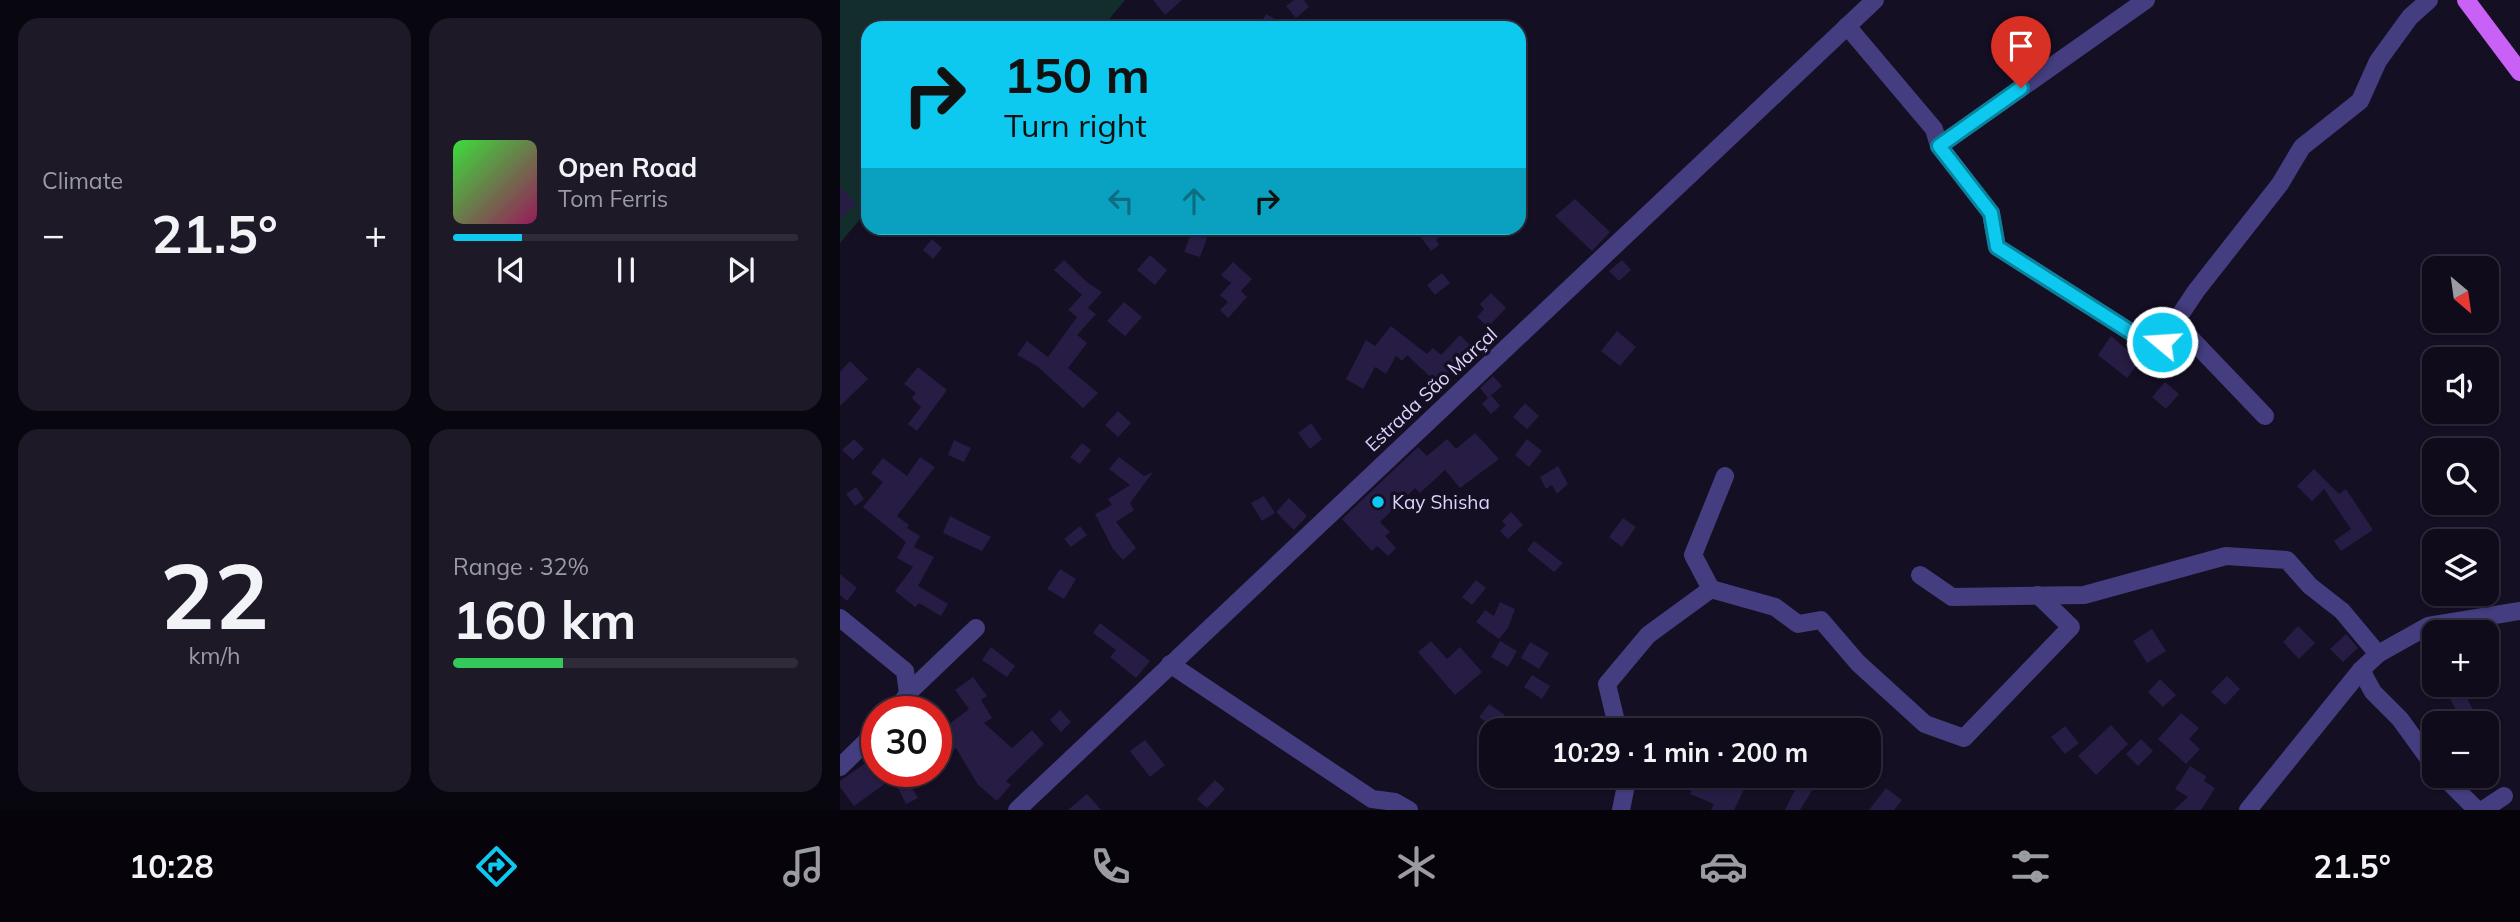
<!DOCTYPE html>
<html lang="en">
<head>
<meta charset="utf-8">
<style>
	:root { --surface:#0f0b1a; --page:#1d1927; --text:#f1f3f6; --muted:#9b9ba2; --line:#2f2b39; --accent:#0dc9ef }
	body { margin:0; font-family:Mulish,sans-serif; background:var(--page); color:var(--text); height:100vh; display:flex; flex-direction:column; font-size:26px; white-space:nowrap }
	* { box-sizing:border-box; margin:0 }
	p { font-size:23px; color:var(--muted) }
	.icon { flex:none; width:38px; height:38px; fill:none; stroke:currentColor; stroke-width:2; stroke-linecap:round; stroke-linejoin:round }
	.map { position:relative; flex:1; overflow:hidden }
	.side { display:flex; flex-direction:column; gap:18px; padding:18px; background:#08060e; width:840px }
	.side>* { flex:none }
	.banner { position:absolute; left:21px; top:21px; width:665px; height:214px; border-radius:21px; box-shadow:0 2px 5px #0004,0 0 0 2px var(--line); background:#0dc9ef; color:#111; overflow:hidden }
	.needle { width:46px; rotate:151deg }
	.controls { position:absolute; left:1582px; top:256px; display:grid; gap:14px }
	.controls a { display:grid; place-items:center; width:77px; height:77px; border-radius:14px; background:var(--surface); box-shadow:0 2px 5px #0004,0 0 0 2px var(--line); font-size:35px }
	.speed { position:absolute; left:21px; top:696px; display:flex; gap:14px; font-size:35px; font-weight:700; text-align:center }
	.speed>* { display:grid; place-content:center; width:91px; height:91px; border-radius:50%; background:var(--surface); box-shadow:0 2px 5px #0004,0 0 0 2px var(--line); line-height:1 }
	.speed .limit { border:10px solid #d22; background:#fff; color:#111 }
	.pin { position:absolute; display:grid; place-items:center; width:60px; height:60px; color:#fff; margin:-72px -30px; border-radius:50% 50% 50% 0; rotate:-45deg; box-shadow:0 0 7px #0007 }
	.pin .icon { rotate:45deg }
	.me { position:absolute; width:77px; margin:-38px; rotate:288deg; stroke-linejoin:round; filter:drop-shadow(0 0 5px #0008) }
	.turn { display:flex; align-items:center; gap:24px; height:147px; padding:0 28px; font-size:32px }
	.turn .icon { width:91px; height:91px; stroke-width:2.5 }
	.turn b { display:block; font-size:49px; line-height:60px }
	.lanes { display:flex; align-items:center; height:66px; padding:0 28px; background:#0003; justify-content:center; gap:35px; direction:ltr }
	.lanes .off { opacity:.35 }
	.big { font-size:52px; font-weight:700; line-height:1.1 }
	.side .tile { flex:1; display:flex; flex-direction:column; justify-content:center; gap:10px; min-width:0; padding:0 24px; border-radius:21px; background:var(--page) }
	.side .dial { align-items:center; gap:0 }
	.dial b { font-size:91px; line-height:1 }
	.song { display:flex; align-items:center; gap:21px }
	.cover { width:84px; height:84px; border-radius:10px; background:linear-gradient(135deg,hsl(120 70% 55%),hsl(330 70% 35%)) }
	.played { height:7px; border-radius:4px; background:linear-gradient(90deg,var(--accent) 20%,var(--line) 20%) }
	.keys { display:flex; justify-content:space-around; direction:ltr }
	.heat { display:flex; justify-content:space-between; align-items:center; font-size:38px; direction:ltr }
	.charge { height:10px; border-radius:5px; background:linear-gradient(90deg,#34c759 32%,var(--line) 0) }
	.side .tiles { flex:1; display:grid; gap:18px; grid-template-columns:repeat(2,1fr) }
	.trip { position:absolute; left:639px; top:718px; width:402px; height:70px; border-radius:21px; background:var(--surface); box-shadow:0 2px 5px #0004,0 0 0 2px var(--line); font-weight:700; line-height:70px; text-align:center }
	.tabs { display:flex; height:112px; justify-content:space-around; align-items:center; background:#06040a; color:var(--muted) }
	.tabs .icon { width:49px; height:49px }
	.tabs .selected { color:var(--accent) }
	.tabs b { font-size:32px; color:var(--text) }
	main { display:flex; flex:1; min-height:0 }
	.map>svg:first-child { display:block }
</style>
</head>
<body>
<main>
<section class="side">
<div class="tiles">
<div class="tile"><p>Climate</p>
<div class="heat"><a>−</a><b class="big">21.5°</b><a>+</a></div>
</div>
<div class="tile">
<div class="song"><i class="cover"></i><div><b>Open Road</b><p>Tom Ferris</p></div></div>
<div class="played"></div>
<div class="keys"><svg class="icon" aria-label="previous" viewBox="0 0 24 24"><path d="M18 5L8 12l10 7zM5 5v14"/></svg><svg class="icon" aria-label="pause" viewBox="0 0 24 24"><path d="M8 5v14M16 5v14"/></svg><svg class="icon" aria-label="next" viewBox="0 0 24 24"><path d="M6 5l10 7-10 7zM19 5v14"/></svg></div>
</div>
<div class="tile dial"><b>22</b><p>km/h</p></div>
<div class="tile"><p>Range · 32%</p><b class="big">160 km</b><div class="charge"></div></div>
</div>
</section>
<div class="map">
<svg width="1680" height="810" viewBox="0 0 1680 810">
	<rect width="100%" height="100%" fill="#140f23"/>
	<polygon fill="#132c2c" points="0,0 285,0 262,28 28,28 28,210 0,243"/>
	<g fill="#271c43">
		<polygon points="313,0 342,0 325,15"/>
		<polygon points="454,0 464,0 469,7 456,18 446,6"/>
		<polygon points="426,14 451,28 418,28"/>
		<polygon points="0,186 16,204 0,219"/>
		<polygon points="735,199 770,232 752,251 715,216"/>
		<polygon points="592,228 599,228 603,234 596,240 599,245 591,251 580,236"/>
		<polygon points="351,233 367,238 360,257 344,252"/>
		<polygon points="92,239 102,248 93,259 83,250"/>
		<polygon points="310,255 327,270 315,285 297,270"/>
		<polygon points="224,260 248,283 262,292 248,308 256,314 237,335 247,343 228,368 258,393 243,408 197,366 177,355 187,341 208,357 237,317 228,310 242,295 214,270"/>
		<polygon points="782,260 791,270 779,281 769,271"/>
		<polygon points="393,262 412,279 401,291 407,297 388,318 380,310 388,302 380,295 391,283 381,275"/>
		<polygon points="602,273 610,283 595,295 587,285"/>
		<polygon points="651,293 666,308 648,327 637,317 644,309 640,304"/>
		<polygon points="284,302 302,317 285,336 267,321"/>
		<polygon points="551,326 587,354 593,348 601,355 620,335 639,354 629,364 622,358 598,384 567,355 562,361 556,356 546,374 535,367 523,389 506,379 526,340 535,346"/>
		<polygon points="777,331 796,347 780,366 761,351"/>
		<polygon points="1271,336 1300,361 1287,378 1258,355"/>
		<polygon points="10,361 28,379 0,406 0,372"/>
		<polygon points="78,367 107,390 77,431 68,424 81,407 72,398 76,393 64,384"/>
		<polygon points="653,376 662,386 648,398 640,388"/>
		<polygon points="1325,382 1339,394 1326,409 1312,397"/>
		<polygon points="651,395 660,406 651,414 642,404"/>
		<polygon points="685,403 699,416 687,429 673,417"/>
		<polygon points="278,411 291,423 278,437 265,425"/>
		<polygon points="471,423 482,439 470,449 458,433"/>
		<polygon points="635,433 659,459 620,488 605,470 580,493 575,488 540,522 550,532 545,536 556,548 548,556 537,546 532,551 502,519 578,447 587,456 607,439 616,449"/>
		<polygon points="14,439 24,449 13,460 2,450"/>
		<polygon points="687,439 702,451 689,467 675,455"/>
		<polygon points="114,440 131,448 124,462 108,455"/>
		<polygon points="242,443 251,450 240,464 230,457"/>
		<polygon points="80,457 95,467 57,516 69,525 67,528 80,536 74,547 94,557 78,586 108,604 101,616 79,603 75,607 55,591 73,567 57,558 66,542 23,507 43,482 31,473 43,458 67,476"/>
		<polygon points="279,457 304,476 313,472 290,503 294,510 276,522 296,548 283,560 273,549 255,514 272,505 268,499 290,485 269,469"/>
		<polygon points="718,466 728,484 717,494 712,485 706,489 700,477"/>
		<polygon points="1474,469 1499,494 1506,489 1533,530 1501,551 1494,541 1511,529 1484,489 1472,501 1457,486"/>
		<polygon points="16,487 24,499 15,506 6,494"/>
		<polygon points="424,496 435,513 422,521 411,503"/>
		<polygon points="449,498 467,516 454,530 436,512"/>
		<polygon points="671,512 683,525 668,539 660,531 666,525 662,521"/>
		<polygon points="110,516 151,537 142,551 103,533"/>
		<polygon points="783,518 796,527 782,547 769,537"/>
		<polygon points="240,526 247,535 231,547 224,539"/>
		<polygon points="694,541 723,563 714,572 687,550"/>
		<polygon points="220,569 236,579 224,599 207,589"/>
		<polygon points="0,574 17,588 7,601 0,595"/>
		<polygon points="636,580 646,588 632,605 622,597"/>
		<polygon points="660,602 675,609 668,628 659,639 636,622 645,610 654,616"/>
		<polygon points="260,623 310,661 296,678 270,657 276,650 253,633"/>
		<polygon points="1458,626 1475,643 1459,659 1443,642"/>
		<polygon points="1312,629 1326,651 1307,663 1293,641"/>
		<polygon points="1506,634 1518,648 1503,662 1490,649"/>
		<polygon points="591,641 607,659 620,647 642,672 615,695 578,652"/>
		<polygon points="660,641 677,651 668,667 651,657"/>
		<polygon points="690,642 709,653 699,669 681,658"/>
		<polygon points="151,647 175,666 167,677 142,660"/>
		<polygon points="692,675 710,686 702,699 684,687"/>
		<polygon points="1387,676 1400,689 1385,705 1371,692"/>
		<polygon points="133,677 147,696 141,700 152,718 144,723 172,748 192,730 204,744 166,781 171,785 157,801 138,785 116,748 108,754 96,739 96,734 129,709 115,690"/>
		<polygon points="1320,679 1336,695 1323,707 1308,692"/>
		<polygon points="1602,684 1620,684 1636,716 1623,723"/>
		<polygon points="649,704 665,715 655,729 639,717"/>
		<polygon points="220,710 231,722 221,732 210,720"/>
		<polygon points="1341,713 1359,728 1349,739 1360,749 1346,764 1318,739"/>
		<polygon points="1271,725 1288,744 1256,775 1238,756"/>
		<polygon points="1225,726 1239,743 1225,754 1211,737"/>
		<polygon points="1301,739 1313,751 1298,766 1286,754"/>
		<polygon points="305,740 325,765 310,777 290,751"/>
		<polygon points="37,755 37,772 63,772 78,798 66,804 53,778 14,806 0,787 0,781"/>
		<polygon points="1350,766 1366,776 1364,781 1375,788 1361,810 1334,810 1348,797 1335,789"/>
		<polygon points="858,775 911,775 894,810 871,810 874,804 850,794"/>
		<polygon points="375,780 385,789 367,808 357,799"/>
		<polygon points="960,780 973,789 960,810 945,810"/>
		<polygon points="1046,788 1062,800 1054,810 1029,810"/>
		<polygon points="247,794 261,810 228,810"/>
	</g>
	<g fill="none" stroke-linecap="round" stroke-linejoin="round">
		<g stroke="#443d7f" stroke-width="18">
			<polyline points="1007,26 1094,129 1099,146 1151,213 1157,247 1297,336 1322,342 1356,291 1440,184 1462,147 1520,101 1538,61 1570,17 1589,0"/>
			<polyline points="1099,146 1306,0"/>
			<polyline points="1335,322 1425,416"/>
			<polyline points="1080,575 1112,597 1244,595 1386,556 1447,560 1470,586 1502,611 1538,654"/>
			<polyline points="871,589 853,555 885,476"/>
			<polyline points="0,618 65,671 68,693 56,712"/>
			<polyline points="330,664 532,799 555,802 569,810"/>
			<polyline points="1521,670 1533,692 1560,719 1594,766"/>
			<polyline points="68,693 136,628"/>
			<polyline points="778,730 767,684 808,635 871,589 935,607 958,624 981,620 1018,663 1085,724 1124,738 1231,627 1198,595"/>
			<polyline points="0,767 37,731"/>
			<polyline points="1602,775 1637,810"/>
			<polyline points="177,810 1035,0"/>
			<polyline points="781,810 788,775"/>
			<polyline points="1408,810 1521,670 1538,654 1588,626 1680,611"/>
			<polyline points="1643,810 1664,796"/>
		</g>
		<polyline stroke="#c961f7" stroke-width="18" points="1626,0 1680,72"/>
	</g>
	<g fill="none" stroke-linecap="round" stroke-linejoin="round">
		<defs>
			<polyline id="route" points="1181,88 1099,146 1151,213 1157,247 1297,336 1322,342"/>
		</defs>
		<use href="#route" stroke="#08839b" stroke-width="18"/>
		<use href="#route" stroke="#0dc9ef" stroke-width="12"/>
	</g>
	<circle fill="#0dc9ef" stroke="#140f23" stroke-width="2.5" cx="538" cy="502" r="7"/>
	<g text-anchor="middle" stroke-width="7" stroke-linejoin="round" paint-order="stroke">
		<g font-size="19" fill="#dbd4fd" stroke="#140f23">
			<text transform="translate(591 389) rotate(-43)" y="7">Estrada São Marçal</text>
		</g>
		<g font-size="19" fill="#dbd4fd" stroke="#140f23" text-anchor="start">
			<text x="552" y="509">Kay Shisha</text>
		</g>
	</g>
</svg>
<div class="controls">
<a><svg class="needle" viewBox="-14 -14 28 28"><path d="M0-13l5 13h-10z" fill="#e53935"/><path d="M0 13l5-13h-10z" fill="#9b9ba2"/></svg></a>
<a><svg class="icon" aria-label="sound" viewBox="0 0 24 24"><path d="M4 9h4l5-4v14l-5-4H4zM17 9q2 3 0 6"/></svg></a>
<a><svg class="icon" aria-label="search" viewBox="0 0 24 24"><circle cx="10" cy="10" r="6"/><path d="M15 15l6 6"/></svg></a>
<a><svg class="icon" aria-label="layers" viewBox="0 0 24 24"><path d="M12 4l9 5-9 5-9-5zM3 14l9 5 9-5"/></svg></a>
<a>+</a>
<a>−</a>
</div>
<div class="speed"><div class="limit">30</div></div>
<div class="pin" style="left:1181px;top:88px;background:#d93025"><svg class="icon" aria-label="arrive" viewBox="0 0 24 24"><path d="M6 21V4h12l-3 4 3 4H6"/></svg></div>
<svg class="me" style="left:1322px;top:342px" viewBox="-20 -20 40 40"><circle r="17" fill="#0dc9ef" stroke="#fff" stroke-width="3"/><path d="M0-11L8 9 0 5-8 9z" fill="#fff"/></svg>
<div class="trip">10:29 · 1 min · 200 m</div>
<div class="banner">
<div class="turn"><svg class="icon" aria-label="right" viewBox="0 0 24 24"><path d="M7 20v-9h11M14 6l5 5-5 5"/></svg><div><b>150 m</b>Turn right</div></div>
<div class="lanes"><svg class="icon off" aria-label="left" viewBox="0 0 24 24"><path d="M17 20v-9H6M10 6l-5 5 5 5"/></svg><svg class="icon off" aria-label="ahead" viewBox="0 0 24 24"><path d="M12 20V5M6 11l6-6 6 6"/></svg><svg class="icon" aria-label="right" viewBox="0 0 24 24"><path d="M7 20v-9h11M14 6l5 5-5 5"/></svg></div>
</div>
</div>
</main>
<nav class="tabs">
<b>10:28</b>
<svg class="icon selected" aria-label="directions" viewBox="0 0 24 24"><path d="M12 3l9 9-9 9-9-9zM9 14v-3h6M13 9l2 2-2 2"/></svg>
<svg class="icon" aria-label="music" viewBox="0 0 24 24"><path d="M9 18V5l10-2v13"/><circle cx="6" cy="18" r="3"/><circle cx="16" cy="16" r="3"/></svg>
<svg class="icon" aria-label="phone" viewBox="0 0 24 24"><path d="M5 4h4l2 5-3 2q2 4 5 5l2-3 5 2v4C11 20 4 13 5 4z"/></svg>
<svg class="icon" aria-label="climate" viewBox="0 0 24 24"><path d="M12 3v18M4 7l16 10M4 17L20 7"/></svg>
<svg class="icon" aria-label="car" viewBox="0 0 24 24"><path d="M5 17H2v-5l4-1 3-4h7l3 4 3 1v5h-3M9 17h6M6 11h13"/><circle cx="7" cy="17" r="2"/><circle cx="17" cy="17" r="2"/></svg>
<svg class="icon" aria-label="filters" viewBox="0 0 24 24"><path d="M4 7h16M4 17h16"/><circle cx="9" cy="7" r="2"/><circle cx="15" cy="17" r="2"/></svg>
<b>21.5°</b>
</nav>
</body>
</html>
